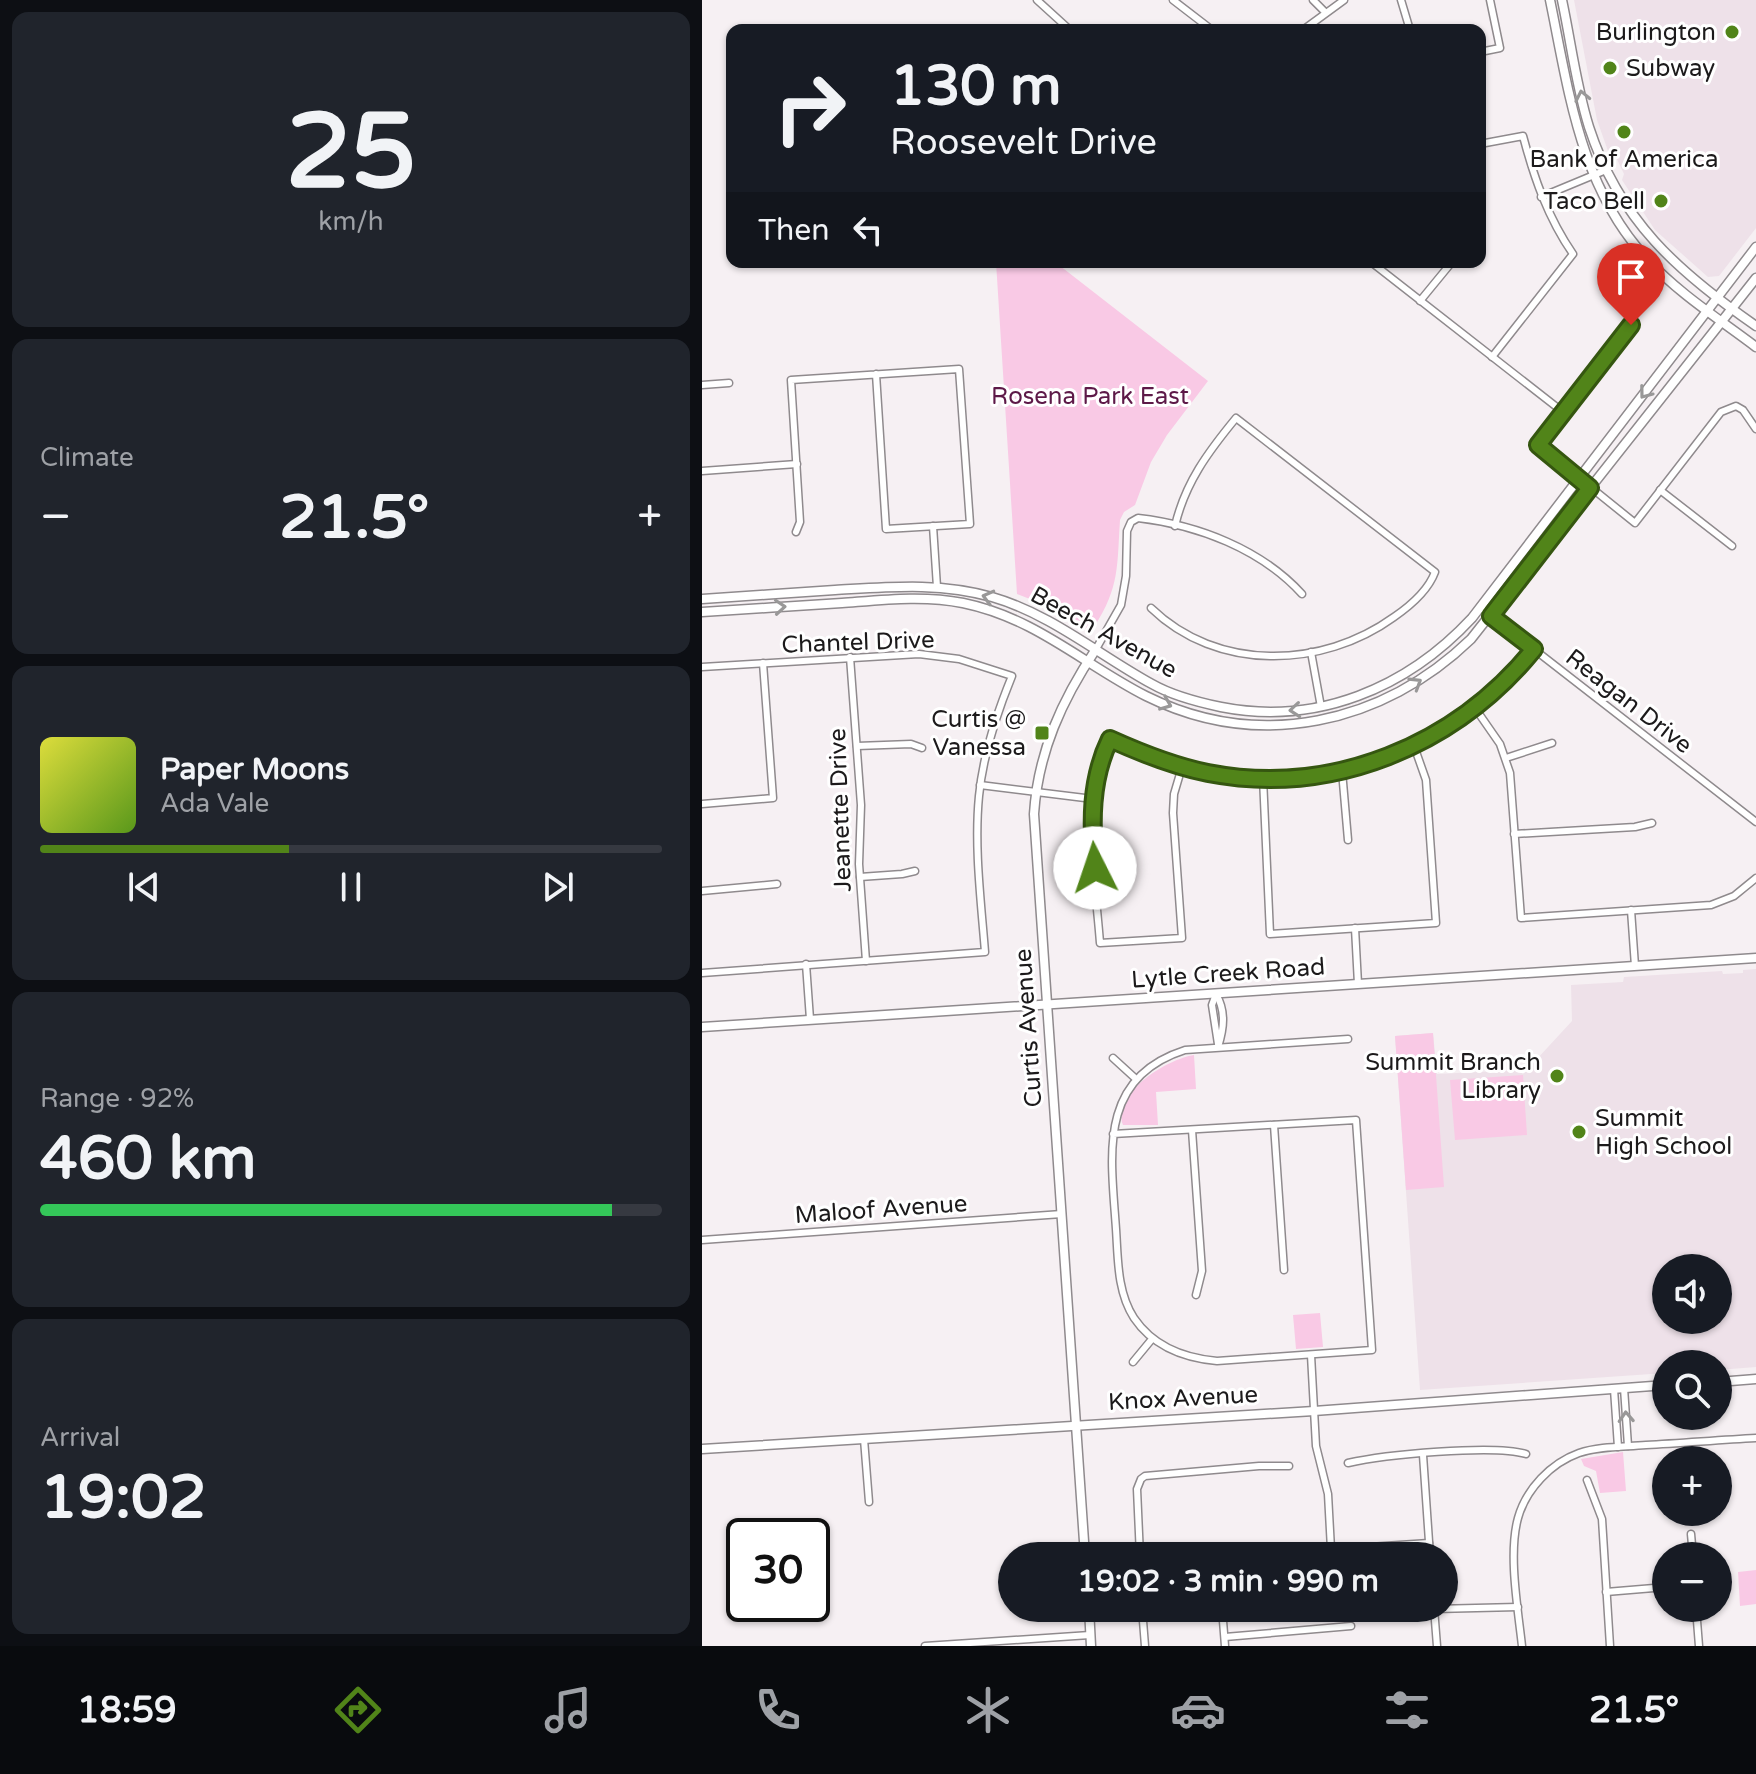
<!DOCTYPE html>
<html lang="en">
<head>
<meta charset="utf-8">
<style>
	:root { --surface:#171b24; --page:#20242c; --text:#f1f3f6; --muted:#9ea1a6; --line:#363941; --accent:#518419 }
	body { margin:0; font-family:"Varela Round",sans-serif; background:var(--page); color:var(--text); height:100vh; display:flex; flex-direction:column; font-size:30px; white-space:nowrap }
	* { box-sizing:border-box; margin:0 }
	p { font-size:26px; color:var(--muted) }
	.icon { flex:none; width:44px; height:44px; fill:none; stroke:currentColor; stroke-width:2; stroke-linecap:round; stroke-linejoin:round }
	.map { position:relative; flex:1; overflow:hidden }
	.details { display:flex; flex-direction:column; gap:12px; padding:12px; background:#0d0f14; width:702px }
	.details>* { flex:none }
	.top-card { position:absolute; left:24px; top:24px; width:760px; height:244px; border-radius:16px; box-shadow:0 2px 6px #0004; background:#171b24; color:var(--text); overflow:hidden }
	.buttons { position:absolute; left:950px; top:1254px; display:grid; gap:16px }
	.buttons a { display:grid; place-items:center; width:80px; height:80px; border-radius:50%; background:var(--surface); box-shadow:0 2px 6px #0004; font-size:40px }
	.speed { position:absolute; left:24px; top:1518px; display:flex; gap:16px; font-size:40px; font-weight:700; text-align:center }
	.speed>* { display:grid; place-content:center; width:104px; height:104px; border-radius:50%; background:var(--surface); box-shadow:0 2px 6px #0004; line-height:1 }
	.speed .limit { border:4px solid #111; border-radius:12px; background:#fff; color:#111 }
	.pin { position:absolute; display:grid; place-items:center; width:68px; height:68px; color:#fff; margin:-82px -34px; border-radius:50% 50% 50% 0; rotate:-45deg; box-shadow:0 0 8px #0007 }
	.pin .icon { rotate:45deg }
	.me { position:absolute; width:88px; margin:-44px; rotate:356deg; stroke-linejoin:round; filter:drop-shadow(0 0 6px #0008) }
	.turn { display:flex; align-items:center; gap:28px; height:168px; padding:0 32px; font-size:36px }
	.turn .icon { width:104px; height:104px; stroke-width:2.5 }
	.turn b { display:block; font-size:56px; line-height:68px }
	.then { display:flex; align-items:center; height:76px; padding:0 32px; background:#0003; gap:16px; font-size:30px }
	.big { font-size:60px; font-weight:700; line-height:1.1 }
	.details .widget { flex:1; display:flex; flex-direction:column; justify-content:center; gap:12px; min-width:0; padding:0 28px; border-radius:16px; background:var(--page) }
	.details .dial { align-items:center; gap:0 }
	.dial b { font-size:104px; line-height:1 }
	.song { display:flex; align-items:center; gap:24px }
	.cover { width:96px; height:96px; border-radius:12px; background:linear-gradient(135deg,hsl(60 70% 55%),hsl(90 70% 35%)) }
	.played { height:8px; border-radius:4px; background:linear-gradient(90deg,var(--accent) 40%,var(--line) 40%) }
	.keys { display:flex; justify-content:space-around; direction:ltr }
	.heat { display:flex; justify-content:space-between; align-items:center; font-size:44px; direction:ltr }
	.charge { height:12px; border-radius:6px; background:linear-gradient(90deg,#34c759 92%,var(--line) 0) }
	.trip { position:absolute; left:296px; top:1542px; width:460px; height:80px; border-radius:40px; background:var(--surface); box-shadow:0 2px 6px #0004; font-weight:700; line-height:80px; text-align:center }
	.tab-bar { display:flex; height:128px; justify-content:space-around; align-items:center; background:#090b0e; color:var(--muted) }
	.tab-bar .icon { width:56px; height:56px }
	.tab-bar .on { color:var(--accent) }
	.tab-bar b { font-size:36px; color:var(--text) }
	main { display:flex; flex:1; min-height:0 }
	.map>svg:first-child { display:block }
</style>
</head>
<body>
<main>
<section class="details">
<div class="widget dial"><b>25</b><p>km/h</p></div>
<div class="widget"><p>Climate</p>
<div class="heat"><a>−</a><b class="big">21.5°</b><a>+</a></div>
</div>
<div class="widget">
<div class="song"><i class="cover"></i><div><b>Paper Moons</b><p>Ada Vale</p></div></div>
<div class="played"></div>
<div class="keys"><svg class="icon" aria-label="previous" viewBox="0 0 24 24"><path d="M18 5L8 12l10 7zM5 5v14"/></svg><svg class="icon" aria-label="pause" viewBox="0 0 24 24"><path d="M8 5v14M16 5v14"/></svg><svg class="icon" aria-label="next" viewBox="0 0 24 24"><path d="M6 5l10 7-10 7zM19 5v14"/></svg></div>
</div>
<div class="widget"><p>Range · 92%</p><b class="big">460 km</b><div class="charge"></div></div>
<div class="widget"><p>Arrival</p><b class="big">19:02</b></div>
</section>
<div class="map">
<svg width="1054" height="1646" viewBox="0 0 1054 1646">
	<rect width="100%" height="100%" fill="#f6f0f3"/>
	<g fill="#eee1e9" fill-rule="evenodd">
		<polygon points="872,0 1054,0 1054,228 1017,276 1006,277 953,230 920,180 922,174 913,155 906,151 895,120"/>
		<path d="M 1054,969 L 1054,1367 L 1016,1370 L 1016,1364 L 964,1364 L 964,1373 L 718,1390 L 693,1036 L 731,1033 L 735,1074 L 816,1070 L 821,1074 L 870,1021 L 869,985 L 921,982 L 922,977 L 1020,971 L 1021,974 L 1041,973 L 1041,970 ZM 964,1268 L 1016,1268 L 1016,1320 L 964,1320 Z"/>
	</g>
	<g fill="#f9c9e5">
		<path d="M 294,262 L 353,262 L 506,381 L 465,435 L 449,462 L 433,505 L 422,512 L 418,520 C 415,565 418,587 392,627 L 379,629 L 368,619 L 346,606 L 315,594 Z"/>
		<polygon points="731,1033 742,1187 704,1190 693,1036"/>
		<path d="M 492,1055 L 494,1089 L 454,1092 L 456,1125 L 421,1125 C 410,1092 466,1059 492,1055 Z"/>
		<polygon points="821,1075 825,1135 753,1140 748,1080"/>
		<polygon points="618,1313 621,1347 594,1349 591,1315"/>
		<polygon points="921,1452 924,1491 898,1493 894,1471 882,1466 879,1459"/>
		<polygon points="1054,1570 1054,1604 1038,1606 1036,1572"/>
	</g>
	<g fill="none" stroke-linecap="round" stroke-linejoin="round">
		<defs>
			<g id="street">
				<polyline points="335,0 368,30"/>
				<polyline points="471,0 510,30"/>
				<polyline points="611,0 623,12"/>
				<polyline points="699,0 708,30"/>
				<polyline points="601,30 642,0"/>
				<polyline points="778,52 798,48 788,0"/>
				<path d="M 778,144 L 821,136 C 832,178 846,218 871,254 L 790,357"/>
				<polyline points="839,197 904,170"/>
				<polyline points="669,262 861,412"/>
				<polyline points="718,301 750,262"/>
				<polyline points="929,325 836,445 840,448 933,523 1019,412 1034,406 1041,410 1054,429"/>
				<polyline points="0,385 27,383"/>
				<polyline points="0,471 95,464"/>
				<polyline points="958,490 1030,546"/>
				<polyline points="231,526 235,587"/>
				<polyline points="94,532 98,522 89,380 257,369 268,524 184,529 174,374"/>
				<path d="M 449,608 C 515,672 620,669 692,617 C 708,606 726,591 733,572 L 534,418 C 506,452 483,483 473,526"/>
				<polyline points="779,608 1054,822"/>
				<path d="M 394,649 L 419,605 L 424,576 L 425,531 L 429,522 L 436,518 C 496,525 559,549 600,594"/>
				<polyline points="609,652 619,707"/>
				<polyline points="148,657 159,805 157,864 164,961"/>
				<path d="M 0,667 L 217,654 L 257,659 L 310,676 C 294,715 281,754 277,796 C 272,847 279,901 283,952 L 0,973"/>
				<polyline points="773,708 798,744 808,773 819,918 1009,905 1032,896 1054,878"/>
				<polyline points="155,746 209,744 220,748"/>
				<polyline points="804,758 850,743"/>
				<path d="M 480,767 L 472,794 L 471,813 L 480,938 L 398,943 C 393,876 378,801 408,739 C 439,753 471,766 506,773 C 630,798 752,744 832,649"/>
				<polyline points="640,771 646,840"/>
				<polyline points="561,778 568,934 734,923 724,780 712,746"/>
				<polyline points="278,785 391,799"/>
				<polyline points="0,804 71,798 61,663"/>
				<polyline points="812,834 933,827 950,823"/>
				<polyline points="158,877 200,874 213,871"/>
				<polyline points="0,891 75,884"/>
				<polyline points="929,910 933,966"/>
				<polyline points="653,928 656,984"/>
				<polyline points="104,964 108,1019"/>
				<path d="M 514,994 C 524,1011 522,1028 516,1047"/>
				<polyline points="514,994 510,1005 516,1044"/>
				<polyline points="411,1058 434,1079"/>
				<polyline points="572,1125 582,1270"/>
				<polyline points="490,1130 500,1271 494,1295"/>
				<path d="M 411,1134 L 654,1120 L 670,1350 L 515,1361 C 481,1358 451,1346 432,1318 C 415,1292 416,1258 414,1229 C 409,1156 395,1078 483,1050 L 646,1039"/>
				<polyline points="0,1240 360,1214"/>
				<polyline points="609,1355 614,1446 626,1494 629,1549"/>
				<polyline points="431,1362 450,1339"/>
				<polyline points="922,1388 926,1446"/>
				<polyline points="912,1389 916,1447"/>
				<polyline points="162,1439 167,1502"/>
				<polyline points="721,1455 728,1556"/>
				<path d="M 646,1463 C 681,1455 791,1444 824,1454"/>
				<polyline points="885,1480 900,1519 908,1646"/>
				<polyline points="989,1534 991,1556"/>
				<polyline points="438,1553 535,1547 579,1553 727,1543"/>
				<polyline points="438,1556 435,1489 439,1479 443,1476 557,1466 587,1466"/>
				<polyline points="904,1592 964,1587"/>
				<polyline points="440,1608 443,1646"/>
				<polyline points="520,1608 523,1646"/>
				<polyline points="732,1608 735,1646"/>
				<polyline points="994,1608 997,1646"/>
				<polyline points="732,1609 816,1607"/>
				<polyline points="523,1637 649,1626"/>
				<polyline points="223,1646 388,1635"/>
				<path d="M 820,1646 C 816,1609 806,1554 816,1518 C 824,1489 849,1463 877,1453 C 898,1446 922,1447 944,1445 C 981,1443 1017,1440 1054,1438"/>
			</g>
			<g id="secondary">
				<path d="M 848,0 C 867,92 878,187 945,259 C 976,293 1017,319 1054,347"/>
				<path d="M 860,0 C 869,42 874,86 887,127 C 917,220 976,272 1054,326"/>
				<path d="M 0,599 C 44,596 89,593 133,590 C 187,587 238,582 290,597 C 349,614 397,655 450,684 C 471,696 495,702 519,707 C 615,726 705,688 770,618 L 1054,247"/>
				<path d="M 0,612 C 47,609 93,606 140,603 C 180,600 221,595 261,603 C 334,618 381,664 444,696 C 557,752 681,724 769,639 L 1054,278"/>
				<polyline points="0,1027 1054,958"/>
				<polyline points="1016,1382 1054,1379"/>
				<polyline points="0,1449 612,1411 964,1385"/>
				<path d="M 383,1556 L 332,814 C 336,752 360,700 394,649"/>
				<polyline points="387,1608 389,1646"/>
			</g>
		</defs>
		<use href="#street" stroke="#8f8a8d" stroke-width="9"/>
		<use href="#secondary" stroke="#8f8a8d" stroke-width="11"/>
		<use href="#street" stroke="#fff" stroke-width="6"/>
		<use href="#secondary" stroke="#fff" stroke-width="8"/>
	</g>
	<defs><path id="oneway-chevron" d="M-2-3.5L2.5 0L-2 3.5" fill="none" stroke-width="1.6" stroke-linecap="round" stroke-linejoin="round" transform="scale(2)"/></defs>
	<g stroke="#999898">
		<use href="#oneway-chevron" transform="translate(880 96) rotate(-102)"/>
		<use href="#oneway-chevron" transform="translate(943 393) rotate(127)"/>
		<use href="#oneway-chevron" transform="translate(286 597) rotate(-165)"/>
		<use href="#oneway-chevron" transform="translate(78 607) rotate(-4)"/>
		<use href="#oneway-chevron" transform="translate(714 683) rotate(-32)"/>
		<use href="#oneway-chevron" transform="translate(464 704) rotate(22)"/>
		<use href="#oneway-chevron" transform="translate(593 710) rotate(175)"/>
		<use href="#oneway-chevron" transform="translate(924 1417) rotate(-93)"/>
	</g>
	<g fill="none" stroke-linecap="round" stroke-linejoin="round">
		<defs>
			<path id="route" d="M 393,868 C 389,824 388,780 408,739 C 439,753 471,766 506,773 C 630,797 753,746 832,649 L 789,616 L 888,488 L 836,445 L 929,325"/>
		</defs>
		<use href="#route" stroke="#355610" stroke-width="20"/>
		<use href="#route" stroke="#518419" stroke-width="14"/>
	</g>
	<g fill="#518419" stroke="#fff" stroke-width="3">
		<circle cx="1030" cy="32" r="8"/>
		<circle cx="908" cy="68" r="8"/>
		<circle cx="922" cy="132" r="8"/>
		<circle cx="959" cy="201" r="8"/>
		<rect x="332" y="725" width="16" height="16" rx="4"/>
		<circle cx="855" cy="1076" r="8"/>
		<circle cx="877" cy="1132" r="8"/>
	</g>
	<g text-anchor="middle" stroke-width="6" stroke-linejoin="round" paint-order="stroke">
		<g font-size="24" fill="#1c1a1b" stroke="#fff" text-anchor="end">
			<text x="1014" y="40">Burlington</text>
			<text x="924" y="76" text-anchor="start">Subway</text>
			<text x="922" y="167" text-anchor="middle">Bank of America</text>
			<text x="943" y="209">Taco Bell</text>
			<text x="324" y="727">Curtis @<tspan x="324" dy="28">Vanessa</tspan></text>
			<text x="839" y="1070">Summit Branch<tspan x="839" dy="28">Library</tspan></text>
			<text x="893" y="1126" text-anchor="start">Summit<tspan x="893" dy="28">High School</tspan></text>
		</g>
		<g font-size="24" fill="#5d1948" stroke="#fff">
			<text x="388" y="404">Rosena Park East</text>
		</g>
		<g font-size="24" fill="#1c1a1b" stroke="#fff">
			<text transform="translate(402 632) rotate(29)" y="8">Beech Avenue</text>
			<text transform="translate(156 642) rotate(-2)" y="8">Chantel Drive</text>
			<text transform="translate(927 701) rotate(38)" y="8">Reagan Drive</text>
			<text transform="translate(138 810) rotate(-92)" y="8">Jeanette Drive</text>
			<text transform="translate(526 973) rotate(-4)" y="8">Lytle Creek Road</text>
			<text transform="translate(326 1028) rotate(-94)" y="8">Curtis Avenue</text>
			<text transform="translate(179 1209) rotate(-4)" y="8">Maloof Avenue</text>
			<text transform="translate(481 1398) rotate(-3)" y="8">Knox Avenue</text>
		</g>
	</g>
</svg>
<div class="buttons">
<a><svg class="icon" aria-label="sound" viewBox="0 0 24 24"><path d="M4 9h4l5-4v14l-5-4H4zM17 9q2 3 0 6"/></svg></a>
<a><svg class="icon" aria-label="search" viewBox="0 0 24 24"><circle cx="10" cy="10" r="6"/><path d="M15 15l6 6"/></svg></a>
<a>+</a>
<a>−</a>
</div>
<div class="speed"><div class="limit">30</div></div>
<div class="pin" style="left:929px;top:325px;background:#d93025"><svg class="icon" aria-label="arrive" viewBox="0 0 24 24"><path d="M6 21V4h12l-3 4 3 4H6"/></svg></div>
<svg class="me" style="left:393px;top:868px" viewBox="-20 -20 40 40"><circle r="19" fill="#fff"/><path d="M0-13L10 11 0 6-10 11z" fill="#518419"/></svg>
<div class="trip">19:02 · 3 min · 990 m</div>
<div class="top-card">
<div class="turn"><svg class="icon" aria-label="right" viewBox="0 0 24 24"><path d="M7 20v-9h11M14 6l5 5-5 5"/></svg><div><b>130 m</b>Roosevelt Drive</div></div>
<div class="then">Then<svg class="icon" aria-label="left" viewBox="0 0 24 24"><path d="M17 20v-9H6M10 6l-5 5 5 5"/></svg></div>
</div>
</div>
</main>
<nav class="tab-bar">
<b>18:59</b>
<svg class="icon on" aria-label="directions" viewBox="0 0 24 24"><path d="M12 3l9 9-9 9-9-9zM9 14v-3h6M13 9l2 2-2 2"/></svg>
<svg class="icon" aria-label="music" viewBox="0 0 24 24"><path d="M9 18V5l10-2v13"/><circle cx="6" cy="18" r="3"/><circle cx="16" cy="16" r="3"/></svg>
<svg class="icon" aria-label="phone" viewBox="0 0 24 24"><path d="M5 4h4l2 5-3 2q2 4 5 5l2-3 5 2v4C11 20 4 13 5 4z"/></svg>
<svg class="icon" aria-label="climate" viewBox="0 0 24 24"><path d="M12 3v18M4 7l16 10M4 17L20 7"/></svg>
<svg class="icon" aria-label="car" viewBox="0 0 24 24"><path d="M5 17H2v-5l4-1 3-4h7l3 4 3 1v5h-3M9 17h6M6 11h13"/><circle cx="7" cy="17" r="2"/><circle cx="17" cy="17" r="2"/></svg>
<svg class="icon" aria-label="filters" viewBox="0 0 24 24"><path d="M4 7h16M4 17h16"/><circle cx="9" cy="7" r="2"/><circle cx="15" cy="17" r="2"/></svg>
<b>21.5°</b>
</nav>
</body>
</html>
